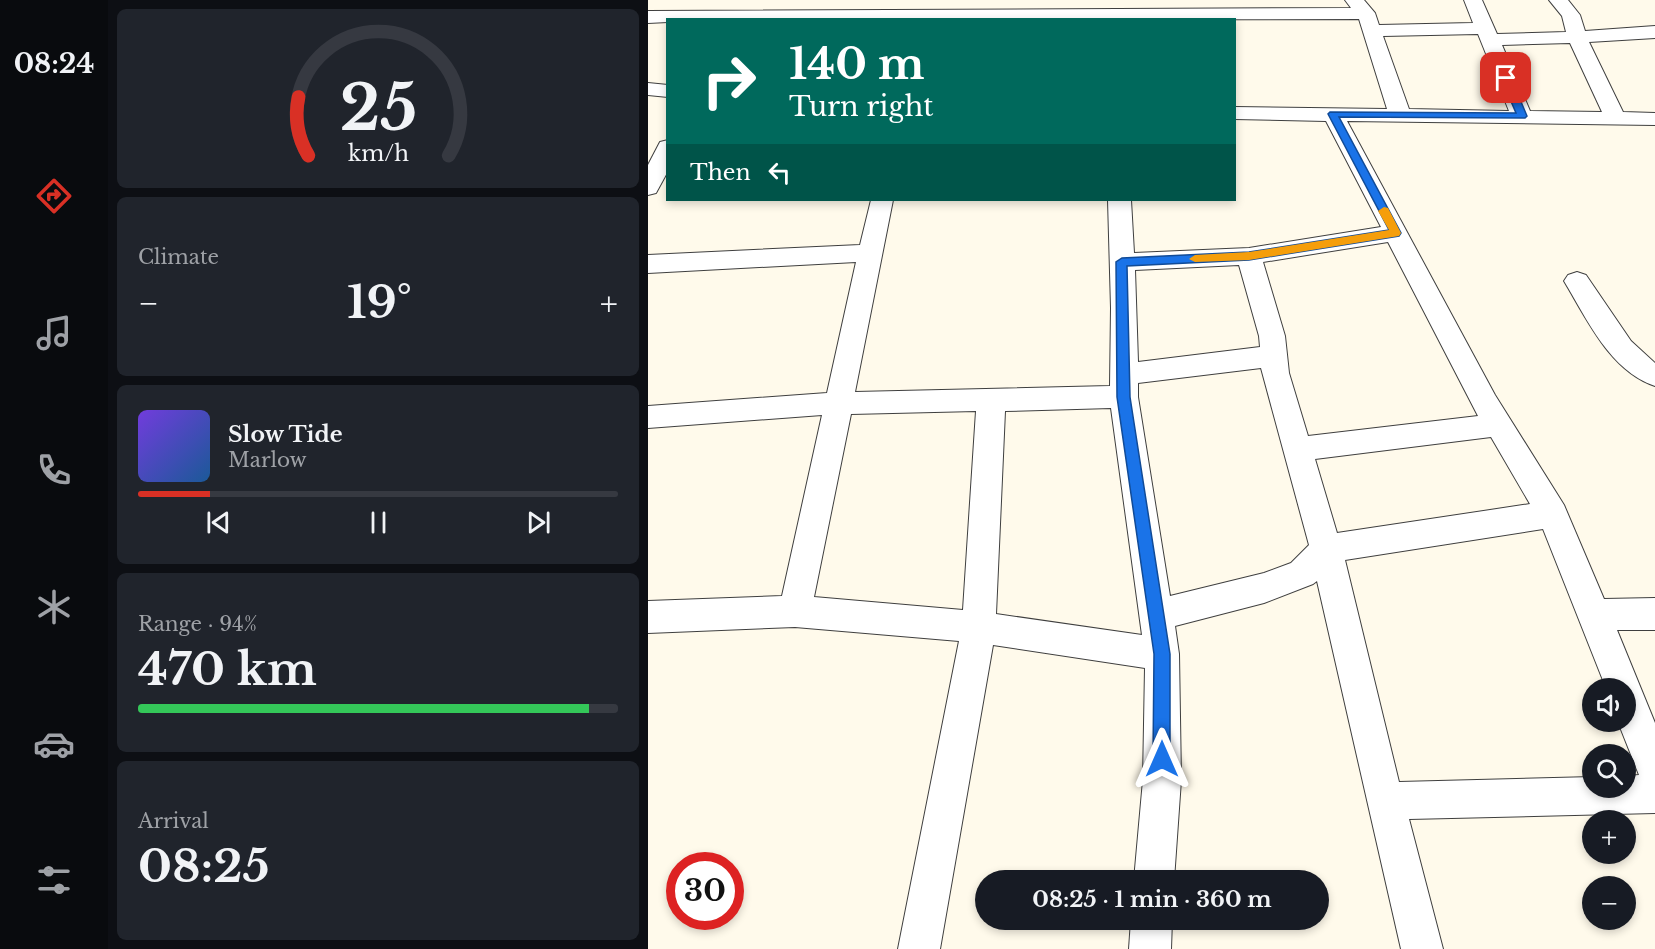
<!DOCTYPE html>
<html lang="en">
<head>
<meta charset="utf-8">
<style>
	:root { --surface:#171b24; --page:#20242c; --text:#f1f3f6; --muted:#9ea1a6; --line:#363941; --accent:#d93025 }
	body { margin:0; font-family:"Libre Baskerville",serif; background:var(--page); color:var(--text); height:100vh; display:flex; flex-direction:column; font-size:22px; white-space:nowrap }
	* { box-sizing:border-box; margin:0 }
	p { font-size:20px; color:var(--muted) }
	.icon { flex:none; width:33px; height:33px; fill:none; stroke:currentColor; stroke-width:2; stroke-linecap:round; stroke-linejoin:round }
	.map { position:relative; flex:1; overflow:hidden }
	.side { display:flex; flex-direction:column; gap:9px; padding:9px; background:#0d0f14; width:540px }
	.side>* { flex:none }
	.banner { position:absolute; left:18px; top:18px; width:570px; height:183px; border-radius:0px; box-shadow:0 3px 9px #0003; background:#00695c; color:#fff; overflow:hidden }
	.controls { position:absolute; left:934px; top:678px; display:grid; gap:12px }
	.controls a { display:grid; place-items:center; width:54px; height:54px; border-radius:50%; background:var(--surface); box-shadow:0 3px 9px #0003; font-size:30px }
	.speed { position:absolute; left:18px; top:852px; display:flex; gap:12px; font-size:30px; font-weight:700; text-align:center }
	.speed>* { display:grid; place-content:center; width:78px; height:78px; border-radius:50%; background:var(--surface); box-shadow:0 3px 9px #0003; line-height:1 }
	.speed .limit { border:9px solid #d22; background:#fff; color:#111 }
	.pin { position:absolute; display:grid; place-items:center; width:51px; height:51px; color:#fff; margin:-26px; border-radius:12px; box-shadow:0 3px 9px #0006 }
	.me { position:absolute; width:66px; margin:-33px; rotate:0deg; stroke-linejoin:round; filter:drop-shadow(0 0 4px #0008) }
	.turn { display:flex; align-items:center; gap:21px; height:126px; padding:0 24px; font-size:27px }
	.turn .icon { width:78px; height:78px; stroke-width:2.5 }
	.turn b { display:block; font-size:42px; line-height:51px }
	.then { display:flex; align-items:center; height:57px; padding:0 24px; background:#0003; gap:12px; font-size:22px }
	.big { font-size:45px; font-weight:800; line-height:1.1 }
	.side .widget { flex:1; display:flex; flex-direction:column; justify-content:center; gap:9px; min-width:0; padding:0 21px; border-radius:9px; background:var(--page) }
	.side .dial { align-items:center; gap:0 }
	.dial svg { height:156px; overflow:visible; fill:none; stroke:var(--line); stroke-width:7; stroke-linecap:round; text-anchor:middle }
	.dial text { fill:var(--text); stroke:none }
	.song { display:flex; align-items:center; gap:18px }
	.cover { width:72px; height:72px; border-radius:9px; background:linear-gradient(135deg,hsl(260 70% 55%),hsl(210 70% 35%)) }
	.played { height:6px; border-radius:3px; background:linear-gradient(90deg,var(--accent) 15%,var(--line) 15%) }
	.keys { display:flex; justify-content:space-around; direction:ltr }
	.heat { display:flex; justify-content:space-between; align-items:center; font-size:33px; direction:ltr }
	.charge { height:9px; border-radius:4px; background:linear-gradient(90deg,#34c759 94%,var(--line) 0) }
	.trip { position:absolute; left:327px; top:870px; width:354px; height:60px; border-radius:30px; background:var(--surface); box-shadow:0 3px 9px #0003; font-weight:800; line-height:60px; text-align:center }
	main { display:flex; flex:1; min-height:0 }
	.menu { display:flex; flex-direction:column; width:108px; justify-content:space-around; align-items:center; background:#090b0e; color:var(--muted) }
	.menu .icon { width:42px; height:42px }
	.menu .current { color:var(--accent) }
	.menu b { font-size:27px; color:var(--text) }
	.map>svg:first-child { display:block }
</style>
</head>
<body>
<main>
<nav class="menu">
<b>08:24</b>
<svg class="icon current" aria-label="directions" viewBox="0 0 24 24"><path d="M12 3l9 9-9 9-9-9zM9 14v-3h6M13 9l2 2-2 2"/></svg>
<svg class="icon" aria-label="music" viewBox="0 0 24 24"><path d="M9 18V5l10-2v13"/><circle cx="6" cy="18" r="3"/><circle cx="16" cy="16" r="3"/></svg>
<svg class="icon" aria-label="phone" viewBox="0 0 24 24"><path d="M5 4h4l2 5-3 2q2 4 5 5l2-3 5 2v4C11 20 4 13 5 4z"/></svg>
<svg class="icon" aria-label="climate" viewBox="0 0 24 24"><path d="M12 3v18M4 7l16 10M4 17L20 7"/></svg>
<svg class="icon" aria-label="car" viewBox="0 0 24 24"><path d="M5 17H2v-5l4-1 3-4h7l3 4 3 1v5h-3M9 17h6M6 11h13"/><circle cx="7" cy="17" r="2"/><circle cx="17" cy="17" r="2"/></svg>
<svg class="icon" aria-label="filters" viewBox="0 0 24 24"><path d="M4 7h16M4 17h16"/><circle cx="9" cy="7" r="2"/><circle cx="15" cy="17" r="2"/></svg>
</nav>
<section class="side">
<div class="widget dial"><svg viewBox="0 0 100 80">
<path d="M14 69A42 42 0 1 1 86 69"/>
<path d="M14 69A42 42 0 0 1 9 39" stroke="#d93025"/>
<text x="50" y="56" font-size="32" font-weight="700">25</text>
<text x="50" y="72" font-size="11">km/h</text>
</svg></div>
<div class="widget"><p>Climate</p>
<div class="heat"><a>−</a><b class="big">19°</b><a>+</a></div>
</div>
<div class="widget">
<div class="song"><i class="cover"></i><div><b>Slow Tide</b><p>Marlow</p></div></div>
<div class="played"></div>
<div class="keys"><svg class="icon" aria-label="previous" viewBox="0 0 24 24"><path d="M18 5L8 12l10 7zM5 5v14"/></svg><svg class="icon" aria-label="pause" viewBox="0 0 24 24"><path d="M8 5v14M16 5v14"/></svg><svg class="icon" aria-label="next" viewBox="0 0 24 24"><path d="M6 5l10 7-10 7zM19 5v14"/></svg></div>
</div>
<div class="widget"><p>Range · 94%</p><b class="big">470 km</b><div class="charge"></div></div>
<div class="widget"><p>Arrival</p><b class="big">08:25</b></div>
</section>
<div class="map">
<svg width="1007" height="949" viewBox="0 0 1007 949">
	<rect width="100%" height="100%" fill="#fffaeb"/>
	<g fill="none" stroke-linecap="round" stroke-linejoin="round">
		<defs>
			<g id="minor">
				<path d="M 697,0 L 716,0 L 727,13 L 731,25 L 825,23 L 816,0 L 834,0 L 849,34 L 918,32 L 914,16 L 901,0 L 920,0 L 932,15 L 937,31 L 1007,26 L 1007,38 L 941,42 L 975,112 L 1007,113 L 1007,125 L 699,121 L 847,395 L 916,505 L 956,599 L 1007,598 L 1007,630 L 969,630 L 1007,723 L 1007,813 L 761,819 L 795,949 L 753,949 L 669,581 L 665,584 L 616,603 L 527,626 L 531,654 L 533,780 L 526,880 L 486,880 L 495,780 L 497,668 L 345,645 L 292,949 L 250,949 L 311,641 L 147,627 L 0,633 L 0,601 L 134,596 L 174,415 L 0,428 L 0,406 L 179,393 L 208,262 L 0,273 L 0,255 L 212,245 L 223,200 L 245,200 L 207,392 L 462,386 L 463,308 L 460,200 L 483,200 L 486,253 L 601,248 L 733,227 L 678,121 L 586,119 L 586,107 L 739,109 L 711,19 L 20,20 L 20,22 L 0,23 L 0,11 L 703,8 ZM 830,34 L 861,111 L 761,109 L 735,36 ZM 922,43 L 954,112 L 882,111 L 854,45 ZM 740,242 L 830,416 L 660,436 L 641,373 L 637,336 L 615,262 ZM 591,265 L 611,336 L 612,347 L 490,362 L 487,270 ZM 613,368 L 661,545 L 643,563 L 616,573 L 522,596 L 490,397 L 490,383 ZM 463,408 L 494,635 L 348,614 L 357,411 ZM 328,411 L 315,610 L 166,597 L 203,414 ZM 843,437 L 882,504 L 689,533 L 667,459 ZM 895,529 L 958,688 L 978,688 L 978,722 L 970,722 L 991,775 L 978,776 L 978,788 L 945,788 L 945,777 L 751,782 L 697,560 Z"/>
				<polygon points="0,83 20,85 20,97 0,95"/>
				<polygon points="20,140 20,171 8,193 0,195 0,165 12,142"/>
				<path d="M 929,272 L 938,275 L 983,341 L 1007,363 L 1007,386 C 962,371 939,319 916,281 L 920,275 Z"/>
				<polygon points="483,920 524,920 523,949 481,949"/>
			</g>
		</defs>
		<use href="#minor" stroke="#3f3f3f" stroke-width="2"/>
		<use href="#minor" fill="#fff" fill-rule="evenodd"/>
	</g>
	<polygon fill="#1a73e8" stroke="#114b97" stroke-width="1.5" points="858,75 863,78 879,116 877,118 691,117 753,233 751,236 601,260 479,266 482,397 522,654 522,759 520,765 514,767 508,765 505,759 506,654 469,397 468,262 474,258 601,252 741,230 680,114 682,112 868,113 853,78"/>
	<polygon fill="#f59e0b" points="736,207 740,208 753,233 751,236 601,260 547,262 541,259 547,255 601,252 741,230 730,211"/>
</svg>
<div class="controls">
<a><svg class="icon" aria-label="sound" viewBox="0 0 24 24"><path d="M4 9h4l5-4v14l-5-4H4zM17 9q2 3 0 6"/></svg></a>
<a><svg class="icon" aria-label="search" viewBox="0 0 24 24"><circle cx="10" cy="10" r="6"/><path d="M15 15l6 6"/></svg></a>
<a>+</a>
<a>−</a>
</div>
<div class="speed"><div class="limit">30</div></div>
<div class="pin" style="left:858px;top:78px;background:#d93025"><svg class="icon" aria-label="arrive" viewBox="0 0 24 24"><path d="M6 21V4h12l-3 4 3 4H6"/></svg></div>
<svg class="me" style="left:514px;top:759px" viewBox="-20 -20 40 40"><path d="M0-17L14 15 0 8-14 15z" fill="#1a73e8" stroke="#fff" stroke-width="4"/></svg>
<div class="trip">08:25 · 1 min · 360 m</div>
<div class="banner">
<div class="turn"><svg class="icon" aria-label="right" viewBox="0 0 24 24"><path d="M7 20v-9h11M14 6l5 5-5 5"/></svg><div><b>140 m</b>Turn right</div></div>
<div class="then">Then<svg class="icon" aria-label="left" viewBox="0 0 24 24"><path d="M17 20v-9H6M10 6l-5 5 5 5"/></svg></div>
</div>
</div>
</main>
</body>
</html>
